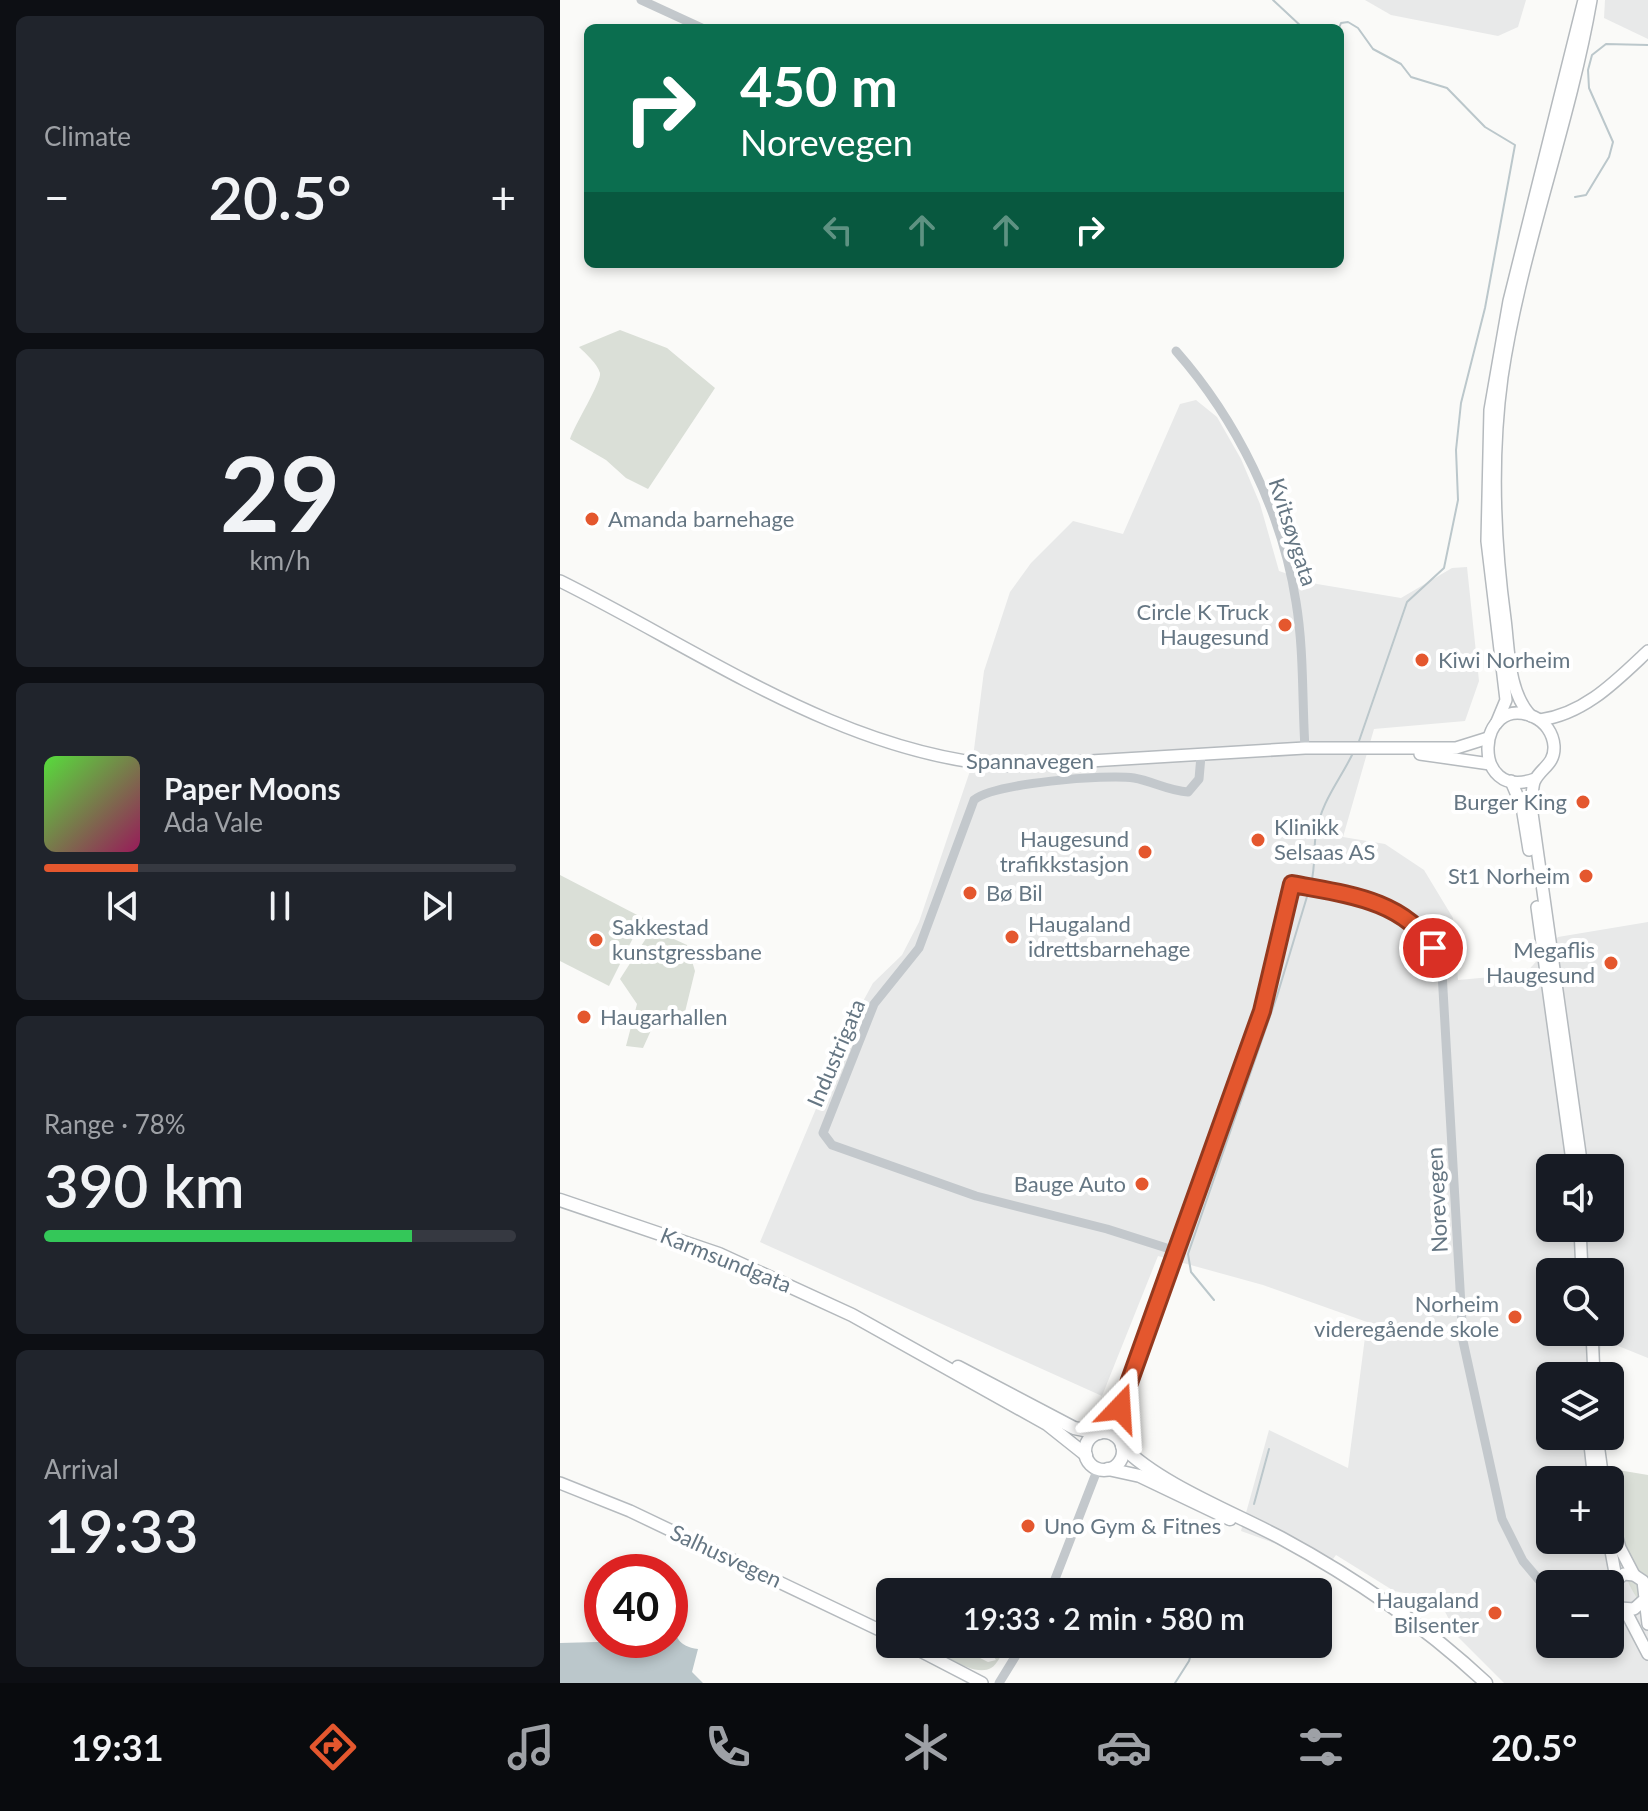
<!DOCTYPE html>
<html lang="en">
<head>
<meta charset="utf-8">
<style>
	:root { --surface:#171b24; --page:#20242c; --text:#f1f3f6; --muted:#9ea1a6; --line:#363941; --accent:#e4572e }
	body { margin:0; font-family:Lato,sans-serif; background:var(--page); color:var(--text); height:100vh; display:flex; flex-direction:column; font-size:30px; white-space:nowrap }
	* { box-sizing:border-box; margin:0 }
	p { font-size:26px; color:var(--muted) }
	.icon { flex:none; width:44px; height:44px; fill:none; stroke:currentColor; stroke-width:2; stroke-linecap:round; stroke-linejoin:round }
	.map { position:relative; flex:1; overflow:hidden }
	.sheet { display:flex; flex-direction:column; gap:16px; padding:16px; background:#0d0f14; width:560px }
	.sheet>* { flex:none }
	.top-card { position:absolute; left:24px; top:24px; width:760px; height:244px; border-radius:12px; box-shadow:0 4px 12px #0003; background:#0b6e4f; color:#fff; overflow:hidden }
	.fabs { position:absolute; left:976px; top:1154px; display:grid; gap:16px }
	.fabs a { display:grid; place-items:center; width:88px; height:88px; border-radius:12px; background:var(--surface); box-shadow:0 4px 12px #0003; font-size:40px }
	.speed { position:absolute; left:24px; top:1554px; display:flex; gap:16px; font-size:40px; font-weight:700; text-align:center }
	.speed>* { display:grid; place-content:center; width:104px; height:104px; border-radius:50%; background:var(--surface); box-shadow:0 4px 12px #0003; line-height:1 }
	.speed .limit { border:12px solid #d22; background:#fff; color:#111 }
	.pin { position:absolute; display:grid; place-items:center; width:68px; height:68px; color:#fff; margin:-34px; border:4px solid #fff; border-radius:50%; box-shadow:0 2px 8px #0007 }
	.me { position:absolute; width:88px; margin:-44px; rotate:20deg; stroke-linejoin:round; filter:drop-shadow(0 0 6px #0008) }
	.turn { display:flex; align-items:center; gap:28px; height:168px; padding:0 24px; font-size:36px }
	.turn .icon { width:104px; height:104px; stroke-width:2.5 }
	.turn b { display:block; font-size:56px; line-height:68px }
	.lanes { display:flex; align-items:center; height:76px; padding:0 24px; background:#0003; justify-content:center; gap:40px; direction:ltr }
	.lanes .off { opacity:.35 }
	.big { font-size:60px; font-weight:600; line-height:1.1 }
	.sheet .tile { flex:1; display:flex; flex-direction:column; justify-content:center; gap:12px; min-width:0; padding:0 28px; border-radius:12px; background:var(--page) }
	.sheet .dial { align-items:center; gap:0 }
	.dial b { font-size:104px; line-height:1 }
	.song { display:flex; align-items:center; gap:24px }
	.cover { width:96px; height:96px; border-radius:12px; background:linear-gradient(135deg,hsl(110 70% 55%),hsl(330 70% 35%)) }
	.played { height:8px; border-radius:4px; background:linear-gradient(90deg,var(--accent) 20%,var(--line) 20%) }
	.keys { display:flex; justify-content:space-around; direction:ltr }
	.heat { display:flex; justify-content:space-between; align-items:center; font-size:44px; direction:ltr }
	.charge { height:12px; border-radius:6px; background:linear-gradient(90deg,#34c759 78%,var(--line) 0) }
	.trip { position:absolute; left:316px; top:1578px; width:456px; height:80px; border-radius:12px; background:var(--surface); box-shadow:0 4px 12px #0003; font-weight:600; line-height:80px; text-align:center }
	.dock { display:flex; height:128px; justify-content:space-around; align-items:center; background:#090b0e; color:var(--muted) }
	.dock .icon { width:56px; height:56px }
	.dock .on { color:var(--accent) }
	.dock b { font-size:36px; color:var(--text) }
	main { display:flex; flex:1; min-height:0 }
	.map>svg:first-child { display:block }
</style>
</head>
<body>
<main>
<section class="sheet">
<div class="tile"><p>Climate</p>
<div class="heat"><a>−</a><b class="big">20.5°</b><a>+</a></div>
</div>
<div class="tile dial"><b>29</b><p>km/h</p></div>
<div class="tile">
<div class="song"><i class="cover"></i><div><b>Paper Moons</b><p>Ada Vale</p></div></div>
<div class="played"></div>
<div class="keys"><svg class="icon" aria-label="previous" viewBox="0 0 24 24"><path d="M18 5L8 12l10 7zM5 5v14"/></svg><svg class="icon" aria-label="pause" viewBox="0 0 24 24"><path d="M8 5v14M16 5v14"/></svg><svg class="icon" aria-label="next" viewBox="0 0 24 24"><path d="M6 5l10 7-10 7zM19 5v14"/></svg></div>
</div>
<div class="tile"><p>Range · 78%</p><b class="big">390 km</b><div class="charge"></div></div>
<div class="tile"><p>Arrival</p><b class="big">19:33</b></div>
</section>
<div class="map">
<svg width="1088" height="1683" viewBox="0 0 1088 1683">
	<rect width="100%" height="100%" fill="#fafaf8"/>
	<g fill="#e8e9e9" fill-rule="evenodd">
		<polygon points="805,0 966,0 958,27 938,36 831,15"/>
		<polygon points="1045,0 1088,0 1088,39 1044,18"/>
		<path d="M 636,400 L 657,417 L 681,459 L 700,504 L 719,571 L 757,584 L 841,598 L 892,568 L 907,567 L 919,681 L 905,721 L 814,729 L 783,837 L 825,844 L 864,870 L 893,918 L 898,980 L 965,974 L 998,937 L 1088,922 L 1088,1358 L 1041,1339 L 1039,1376 L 990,1376 L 990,1436 L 1044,1436 L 1047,1480 L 990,1480 L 990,1540 L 1050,1540 L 1050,1518 L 1088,1629 L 1088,1683 L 944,1683 L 898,1637 L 879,1600 L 834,1591 L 776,1555 L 765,1570 L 741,1553 L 681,1531 L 709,1430 L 788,1468 L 807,1322 L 703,1285 L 598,1256 L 542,1396 L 200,1242 L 295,1016 L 313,983 L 342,955 L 359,922 L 412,765 L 424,671 L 450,592 L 471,563 L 513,521 L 563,534 L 620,404 ZM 990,1168 L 1050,1168 L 1050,1228 L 990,1228 ZM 990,1272 L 1050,1272 L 1050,1332 L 990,1332 ZM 990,1584 L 1050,1584 L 1050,1644 L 990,1644 Z"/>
	</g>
	<g fill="#dadfd7">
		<path d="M 60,330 L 107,348 L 155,388 L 88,489 L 66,478 L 46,460 L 10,439 C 14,426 42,381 40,373 C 37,363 26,354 19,347 Z"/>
		<polygon points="0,875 83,918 49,986 0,961"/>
		<polygon points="92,929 127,945 135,971 124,1016 93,1026 83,1048 66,1046 77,1004 60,979"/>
		<path d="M 1046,1468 L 1088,1475 L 1088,1611 C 1054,1579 1049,1507 1046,1468 Z"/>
		<path d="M 365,1644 L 386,1647 L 414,1644 L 412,1649 L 419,1654 L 418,1657 L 428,1662 L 436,1660 L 432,1654 L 439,1644 L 446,1647 C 442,1653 437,1665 431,1668 C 414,1678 380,1652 365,1644 Z"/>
	</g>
	<path fill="#bbc7cb" d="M 112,1620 C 116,1638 118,1646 138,1649 L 132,1672 L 143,1683 L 0,1683 L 0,1643 L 110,1640 Z"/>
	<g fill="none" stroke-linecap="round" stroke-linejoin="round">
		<g stroke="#bbc7cb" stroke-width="2">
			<polyline points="713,0 743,28"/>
			<polyline points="779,28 781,23 788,22 798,28 813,49 841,64 851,77 887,88 925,127 955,145 925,308 901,403 896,450 898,500 884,568 847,602 798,744"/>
			<polyline points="1015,197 1026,195 1049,157 1053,142 1029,88 1028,70 1032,55 1046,44 1088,45"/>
			<path d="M 751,884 C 756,864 753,851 756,833 C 762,800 779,782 793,753"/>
			<polyline points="654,1300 631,1272 628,1254 717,996 749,890"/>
			<polyline points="694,1504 709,1449"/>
			<polyline points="615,1683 629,1661 634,1644"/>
		</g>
		<defs>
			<g id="major">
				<path d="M 0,581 C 145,653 283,754 447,766 L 745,748 L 896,748 L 928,738"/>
				<path d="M 971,716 C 948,692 949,650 945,619 C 934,538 931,458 942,377 C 961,249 1009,127 1031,0"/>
				<path d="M 980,720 C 1025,714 1057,680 1088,651"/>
				<polyline points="936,724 946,700 927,541 930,410 949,301 1024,0"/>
				<polyline points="860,754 930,764"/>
				<path d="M 975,779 C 909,803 916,691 974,717 C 985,722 993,733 994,746 C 995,765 980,768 974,782 C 972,789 972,799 971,806 L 1022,1168"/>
				<polyline points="951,781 962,807 969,850"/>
				<polyline points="977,907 1013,1168"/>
				<polyline points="1020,1228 1022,1272"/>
				<polyline points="1032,1332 1034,1376"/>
				<polyline points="1029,1436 1034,1480"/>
				<polyline points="1037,1436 1043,1480"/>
				<polyline points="0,1483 70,1511 330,1635"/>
				<polyline points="1050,1514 1060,1548 1074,1575"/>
				<polyline points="1049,1540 1056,1578"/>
				<polyline points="1085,1599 1074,1609 1060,1608 1051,1599 1051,1585 1064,1574 1074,1575 1083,1581 1088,1624"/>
				<polyline points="1065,1610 1088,1654"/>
				<polyline points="347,1644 422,1683"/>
			</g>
			<g id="highway">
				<polyline points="0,1200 159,1254 292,1315 487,1424 526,1455"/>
				<polyline points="398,1367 514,1428 539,1433"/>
				<circle cx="544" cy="1451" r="19"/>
				<path d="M 562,1446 C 599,1484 672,1512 721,1538 C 795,1578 864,1625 926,1683"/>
				<polyline points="548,1469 580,1476 670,1519"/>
			</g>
		</defs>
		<use href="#major" stroke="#b5babe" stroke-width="14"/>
		<use href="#highway" stroke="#b4b9bd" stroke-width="15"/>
		<g stroke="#c3c8cc" stroke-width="9">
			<polyline points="81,0 142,28"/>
			<path d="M 616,351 C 676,419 722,511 736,602 C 744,650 742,700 745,748"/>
			<path d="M 616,1251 L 547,1229 L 416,1196 L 272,1145 L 263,1133 L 314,1004 L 359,948 L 414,800 C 434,783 546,774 574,778 C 592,781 609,791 628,792 L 639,779 L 641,756"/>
			<path d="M 551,1433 L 702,1011 L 732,884 C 793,896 864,902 882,972 L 903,1341 L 942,1519 L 963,1561 L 990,1593"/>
			<polyline points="490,1592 538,1468"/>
			<polyline points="439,1683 463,1644"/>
		</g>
		<use href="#major" stroke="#fff" stroke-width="11"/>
		<use href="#highway" stroke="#fff" stroke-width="12"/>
	</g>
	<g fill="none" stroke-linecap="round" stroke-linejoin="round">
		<defs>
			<path id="route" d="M 560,1408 L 702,1011 L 732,884 C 784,894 843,899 873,948"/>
		</defs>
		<use href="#route" stroke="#94391e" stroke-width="20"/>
		<use href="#route" stroke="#e4572e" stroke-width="14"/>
	</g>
	<g fill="#e4572e" stroke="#fff" stroke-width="3">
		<circle cx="32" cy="519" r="8"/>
		<circle cx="725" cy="625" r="8"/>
		<circle cx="862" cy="660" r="8"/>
		<circle cx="1023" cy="802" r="8"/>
		<circle cx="698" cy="840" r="8"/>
		<circle cx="585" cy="852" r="8"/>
		<circle cx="1026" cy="876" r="8"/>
		<circle cx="410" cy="893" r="8"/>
		<circle cx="452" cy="937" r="8"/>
		<circle cx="36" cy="940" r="8"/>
		<circle cx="1051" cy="963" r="8"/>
		<circle cx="24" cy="1017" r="8"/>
		<circle cx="582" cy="1184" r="8"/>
		<circle cx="955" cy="1317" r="8"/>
		<circle cx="468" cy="1526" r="8"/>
		<circle cx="935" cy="1613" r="8"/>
	</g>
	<g text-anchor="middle" stroke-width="8" stroke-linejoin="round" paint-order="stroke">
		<g font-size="22" fill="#657683" stroke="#fff" text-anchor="start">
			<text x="48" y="527">Amanda barnehage</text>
			<text x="709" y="620" text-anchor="end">Circle K Truck<tspan x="709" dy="25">Haugesund</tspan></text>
			<text x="878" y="668">Kiwi Norheim</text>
			<text x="1007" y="810" text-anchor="end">Burger King</text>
			<text x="714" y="835">Klinikk<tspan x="714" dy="25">Selsaas AS</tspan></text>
			<text x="569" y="847" text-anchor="end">Haugesund<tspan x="569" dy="25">trafikkstasjon</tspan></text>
			<text x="1010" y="884" text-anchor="end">St1 Norheim</text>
			<text x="426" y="901">Bø Bil</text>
			<text x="468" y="932">Haugaland<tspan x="468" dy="25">idrettsbarnehage</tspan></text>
			<text x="52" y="935">Sakkestad<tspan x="52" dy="25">kunstgressbane</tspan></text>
			<text x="1035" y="958" text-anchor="end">Megaflis<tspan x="1035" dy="25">Haugesund</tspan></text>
			<text x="40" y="1025">Haugarhallen</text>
			<text x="566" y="1192" text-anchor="end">Bauge Auto</text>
			<text x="939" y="1312" text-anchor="end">Norheim<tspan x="939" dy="25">videregående skole</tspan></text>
			<text x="484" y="1534">Uno Gym &amp; Fitnes</text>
			<text x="919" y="1608" text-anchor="end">Haugaland<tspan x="919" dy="25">Bilsenter</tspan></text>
		</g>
		<g font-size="22" fill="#657683" stroke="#fff">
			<text transform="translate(733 532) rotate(72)" y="8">Kvitsøygata</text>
			<text x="470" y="769">Spannavegen</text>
			<text transform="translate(276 1053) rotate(-67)" y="8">Industrigata</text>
			<text transform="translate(877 1200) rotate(-93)" y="8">Norevegen</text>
			<text transform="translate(166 1260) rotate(22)" y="8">Karmsundgata</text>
			<text transform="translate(166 1556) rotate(25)" y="8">Salhusvegen</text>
		</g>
	</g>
</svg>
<div class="fabs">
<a><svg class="icon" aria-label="sound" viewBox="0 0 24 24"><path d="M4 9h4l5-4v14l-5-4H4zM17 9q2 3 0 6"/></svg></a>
<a><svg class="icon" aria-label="search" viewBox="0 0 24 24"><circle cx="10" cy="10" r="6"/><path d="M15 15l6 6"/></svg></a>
<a><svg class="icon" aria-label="layers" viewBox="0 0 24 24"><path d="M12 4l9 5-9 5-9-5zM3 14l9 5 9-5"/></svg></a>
<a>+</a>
<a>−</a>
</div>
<div class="speed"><div class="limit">40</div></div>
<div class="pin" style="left:873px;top:948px;background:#d93025"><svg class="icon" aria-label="arrive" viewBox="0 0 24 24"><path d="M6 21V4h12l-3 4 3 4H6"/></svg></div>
<svg class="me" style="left:560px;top:1408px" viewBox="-20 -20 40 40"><path d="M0-17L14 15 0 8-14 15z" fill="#e4572e" stroke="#fff" stroke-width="4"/></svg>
<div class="trip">19:33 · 2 min · 580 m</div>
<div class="top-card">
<div class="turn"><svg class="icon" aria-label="right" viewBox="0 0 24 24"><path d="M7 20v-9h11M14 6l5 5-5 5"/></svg><div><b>450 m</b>Norevegen</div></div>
<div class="lanes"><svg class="icon off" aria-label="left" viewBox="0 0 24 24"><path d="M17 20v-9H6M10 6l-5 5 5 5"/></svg><svg class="icon off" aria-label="ahead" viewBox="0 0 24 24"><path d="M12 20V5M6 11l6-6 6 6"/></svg><svg class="icon off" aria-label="ahead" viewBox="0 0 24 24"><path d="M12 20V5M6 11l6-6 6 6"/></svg><svg class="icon" aria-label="right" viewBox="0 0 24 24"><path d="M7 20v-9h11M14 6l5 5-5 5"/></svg></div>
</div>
</div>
</main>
<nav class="dock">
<b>19:31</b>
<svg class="icon on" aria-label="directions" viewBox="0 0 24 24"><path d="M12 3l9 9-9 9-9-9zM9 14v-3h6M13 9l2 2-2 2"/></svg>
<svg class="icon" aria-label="music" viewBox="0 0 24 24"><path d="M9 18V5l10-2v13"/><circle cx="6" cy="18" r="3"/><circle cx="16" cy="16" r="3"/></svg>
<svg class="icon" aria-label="phone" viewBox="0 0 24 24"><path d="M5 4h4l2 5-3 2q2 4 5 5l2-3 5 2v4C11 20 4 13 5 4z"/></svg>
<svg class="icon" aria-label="climate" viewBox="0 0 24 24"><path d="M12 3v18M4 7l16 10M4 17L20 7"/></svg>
<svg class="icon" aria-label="car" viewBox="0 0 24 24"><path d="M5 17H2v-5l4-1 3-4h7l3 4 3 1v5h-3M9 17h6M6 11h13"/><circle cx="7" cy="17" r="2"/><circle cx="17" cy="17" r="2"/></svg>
<svg class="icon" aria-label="filters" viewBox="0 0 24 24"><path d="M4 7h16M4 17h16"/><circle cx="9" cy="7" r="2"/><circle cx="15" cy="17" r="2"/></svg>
<b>20.5°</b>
</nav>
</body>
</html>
